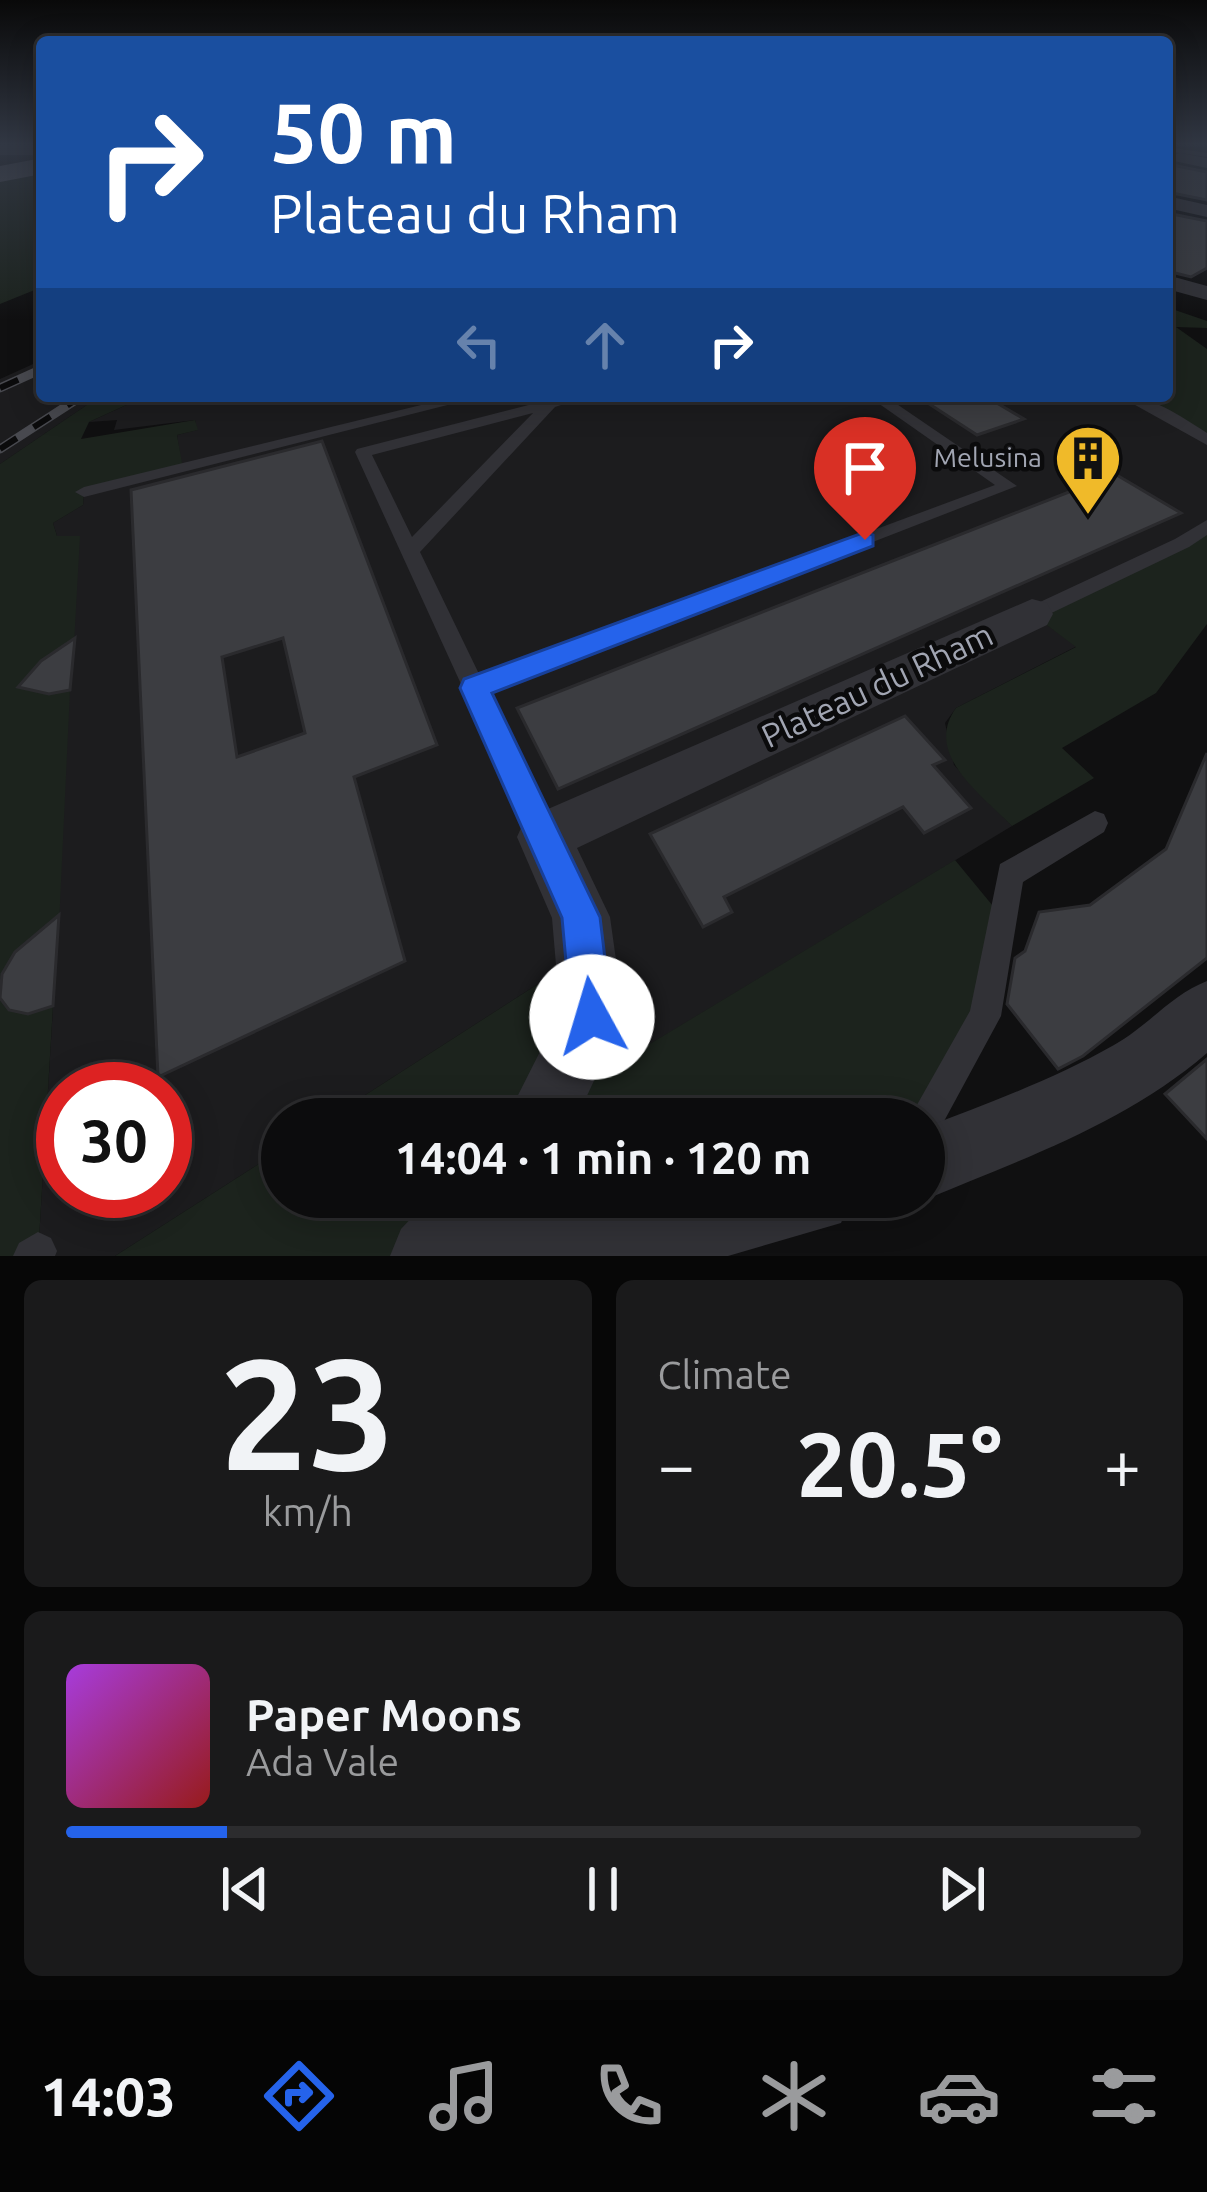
<!DOCTYPE html>
<html lang="en">
<head>
<meta charset="utf-8">
<style>
	:root { --surface:#0c0c0d; --page:#1a1a1b; --text:#f1f3f6; --muted:#9a9b9d; --line:#2c2c2e; --accent:#2563eb }
	body { margin:0; font-family:Ubuntu,sans-serif; background:var(--page); color:var(--text); height:100vh; display:flex; flex-direction:column; font-size:45px; white-space:nowrap }
	* { box-sizing:border-box; margin:0 }
	p { font-size:39px; color:var(--muted) }
	.icon { flex:none; width:66px; height:66px; fill:none; stroke:currentColor; stroke-width:2; stroke-linecap:round; stroke-linejoin:round }
	.map { position:relative; height:1256px; overflow:hidden }
	.side { display:flex; flex-direction:column; gap:24px; padding:24px; background:#070707; flex:1 }
	.side>* { flex:none }
	.guide { position:absolute; left:36px; top:36px; width:1137px; height:366px; border-radius:12px; box-shadow:0 6px 30px #0003,0 0 0 3px var(--line); background:#1a4fa0; color:#fff; overflow:hidden }
	.speed { position:absolute; left:36px; top:1062px; display:flex; gap:24px; font-size:60px; font-weight:700; text-align:center }
	.speed>* { display:grid; place-content:center; width:156px; height:156px; border-radius:50%; background:var(--surface); box-shadow:0 6px 30px #0003,0 0 0 3px var(--line); line-height:1 }
	.speed .limit { border:18px solid #d22; background:#fff; color:#111 }
	.pin { position:absolute; display:grid; place-items:center; width:102px; height:102px; color:#fff; margin:-123px -51px; border-radius:50% 50% 50% 0; rotate:-45deg; box-shadow:0 0 12px #0007 }
	.pin .icon { rotate:45deg }
	.me { position:absolute; width:132px; margin:-66px; rotate:354deg; stroke-linejoin:round; filter:drop-shadow(0 0 9px #0008) }
	.turn { display:flex; align-items:center; gap:42px; height:252px; padding:0 36px; font-size:54px }
	.turn .icon { width:156px; height:156px; stroke-width:2.5 }
	.turn b { display:block; font-size:84px; line-height:102px }
	.lanes { display:flex; align-items:center; height:114px; padding:0 36px; background:#0003; justify-content:center; gap:60px; direction:ltr }
	.lanes .off { opacity:.35 }
	.big { font-size:90px; font-weight:700; line-height:1.1 }
	.side .tile { flex:1; display:flex; flex-direction:column; justify-content:center; gap:18px; min-width:0; padding:0 42px; border-radius:18px; background:var(--page) }
	.side .dial { align-items:center; gap:0 }
	.dial b { font-size:156px; line-height:1 }
	.song { display:flex; align-items:center; gap:36px }
	.cover { width:144px; height:144px; border-radius:18px; background:linear-gradient(135deg,hsl(280 70% 55%),hsl(0 70% 35%)) }
	.played { height:12px; border-radius:6px; background:linear-gradient(90deg,var(--accent) 15%,var(--line) 15%) }
	.keys { display:flex; justify-content:space-around; direction:ltr }
	.heat { display:flex; justify-content:space-between; align-items:center; font-size:66px; direction:ltr }
	.side .tiles { flex:1; display:grid; gap:24px; grid-template-columns:1fr 1fr }
	.tile:last-child { grid-column:span 2 }
	.trip { position:absolute; left:261px; top:1098px; width:684px; height:120px; border-radius:60px; background:var(--surface); box-shadow:0 6px 30px #0003,0 0 0 3px var(--line); font-weight:700; line-height:120px; text-align:center }
	.menu { display:flex; height:192px; justify-content:space-around; align-items:center; background:#050505; color:var(--muted) }
	.menu .icon { width:84px; height:84px }
	.menu .current { color:var(--accent) }
	.menu b { font-size:54px; color:var(--text) }
	.map>svg:first-child { display:block }
</style>
</head>
<body>
<div class="map">
<svg width="1207" height="1256" viewBox="0 0 1207 1256">
	<rect width="100%" height="100%" fill="#101011"/>
	<g fill="#1c1c1e" fill-rule="evenodd">
		<polygon points="42,360 42,396 100,396 0,464 0,379"/>
		<path d="M 146,396 L 1125,396 L 1163,412 L 1207,440 L 1207,526 L 1033,615 L 1077,646 L 956,708 L 945,723 L 954,765 L 1012,826 L 642,1049 L 538,984 L 328,1119 L 282,1119 L 282,1149 L 115,1256 L 38,1256 L 53,1007 L 27,1014 L 9,1010 L 0,998 L 0,988 L 2,974 L 15,952 L 70,691 L 49,694 L 30,684 L 31,672 L 54,652 L 79,536 L 57,536 L 53,523 L 83,505 L 84,492 L 182,468 L 177,435 L 197,430 L 195,420 L 114,430 L 117,420 L 89,422 ZM 63,1089 L 165,1089 L 165,1191 L 63,1191 Z"/>
	</g>
	<g fill="#1c231d">
		<polygon points="42,171 42,287 0,304 0,179"/>
		<polygon points="1175,310 1207,321 1207,328 1176,327 1207,349 1207,440 1163,412 1126,396 1167,396 1167,313"/>
		<path d="M 100,396 L 146,396 L 89,422 L 81,439 L 195,420 L 198,430 L 177,435 L 183,468 L 84,492 L 83,505 L 53,523 L 57,536 L 80,536 L 74,644 C 54,652 33,660 30,684 L 49,694 L 70,690 L 59,925 C 30,938 4,954 0,988 L 0,464 Z"/>
		<path d="M 1207,526 L 1207,624 L 1156,693 L 1062,748 L 1094,778 L 1012,826 C 981,794 923,754 956,708 L 1076,647 L 1032,614 Z"/>
		<polygon points="955,860 1002,917 985,1016 924,1119 328,1119 538,984 643,1048"/>
		<polygon points="0,998 9,1010 27,1014 53,1006 38,1256 0,1256"/>
		<polygon points="282,1149 282,1197 815,1197 626,1256 115,1256"/>
	</g>
	<g fill="#3c3d41" stroke="#2a2a2d" stroke-width="3" fill-rule="evenodd">
		<polygon points="1172,165 1207,172 1207,200 1167,192 1167,168"/>
		<polygon points="1167,213 1207,221 1207,268 1191,277 1167,271"/>
		<polygon points="917,396 985,396 1024,419 977,435"/>
		<path d="M 322,441 L 437,745 L 354,777 L 405,961 L 158,1077 L 131,490 ZM 283,638 L 305,733 L 237,757 L 222,657 Z"/>
		<polygon points="1115,474 1181,513 558,789 517,708"/>
		<polygon points="75,638 70,690 49,694 18,687 41,661"/>
		<polygon points="905,716 945,760 933,765 971,808 924,833 903,807 724,897 732,912 703,927 650,834"/>
		<polygon points="1207,753 1207,958 1083,1056 1058,1069 1007,1004 1015,958 1025,951 1039,912 1090,905 1166,849"/>
		<polygon points="59,915 53,1006 28,1014 9,1010 0,998 2,974 15,952"/>
		<polygon points="1207,1059 1207,1139 1165,1094"/>
	</g>
	<g fill="none" stroke-linecap="round" stroke-linejoin="round">
		<g fill="#313136" fill-rule="evenodd">
			<polygon points="1167,147 1207,153 1207,157 1167,151"/>
			<polygon points="458,396 483,396 84,497 75,492 84,487"/>
			<path d="M 564,396 L 588,396 L 555,407 L 420,552 L 480,676 L 995,485 L 868,396 L 885,396 L 1017,486 L 487,692 L 557,837 L 553,846 L 544,850 L 535,846 L 355,452 L 357,449 ZM 533,413 L 412,537 L 372,455 Z"/>
			<path d="M 1119,396 C 1153,396 1179,415 1207,433 L 1207,445 Z"/>
			<polygon points="1207,520 1207,535 1189,547 1039,619 1025,619 1022,614 1025,609 1175,539"/>
			<polygon points="1095,811 1104,814 1108,823 1104,832 1023,882 1001,1016 936,1136 924,1141 924,1119 909,1119 970,1011 1000,864"/>
			<polygon points="38,1232 51,1238 57,1251 55,1256 13,1256 19,1243"/>
		</g>
		<g fill="#313136" fill-rule="evenodd">
			<rect x="0" y="145" width="42" height="10"/>
			<polygon points="1180,153 1207,158 1207,168 1174,161 1174,155"/>
			<polygon points="1167,196 1207,205 1207,217 1167,208"/>
			<polygon points="1167,275 1207,286 1207,300 1167,289"/>
			<polygon points="1032,599 1047,603 1053,614 1047,625 577,848 610,917 624,1017 576,1119 506,1119 560,1012 552,918 517,837 525,819"/>
			<path d="M 1207,981 L 1207,1053 C 1126,1123 1023,1159 924,1200 L 918,1197 L 924,1197 L 924,1128 C 989,1103 1054,1079 1114,1045 C 1148,1026 1171,995 1207,981 Z"/>
			<polygon points="431,1197 852,1197 841,1223 728,1256 390,1256 401,1229"/>
		</g>
		<polygon fill="#4d4e55" fill-rule="evenodd" points="42,158 42,174 0,182 0,166"/>
		<defs>
			<g id="rail">
				<polyline points="0,388 42,369"/>
				<polyline points="0,449 82,396"/>
			</g>
		</defs>
		<use href="#rail" stroke="#48494f" stroke-width="9"/>
		<use href="#rail" stroke="#0b0b0c" stroke-width="6" stroke-dasharray="20" stroke-linecap="butt"/>
	</g>
	<linearGradient id="sky" x2="0" y2="1"><stop stop-color="#090909"/><stop offset="0.45" stop-color="#313743"/><stop offset="1" stop-color="#313743" stop-opacity="0"/></linearGradient>
	<rect width="1207" height="320" fill="url(#sky)"/>
	<polygon fill="#2563eb" stroke="#184099" stroke-width="3" points="865,532 873,535 873,546 492,693 600,917 612,1017 606,1032 592,1038 577,1032 571,1017 562,918 460,688 464,679"/>
	<defs>
		<symbol id="building-pin" viewBox="-11 -11 22 30"><path d="M0 17L-7.5 6A9.5 9.5 0 1 1 7.5 6Z" fill="#f0ba29" stroke="#0b0b0c"/><path d="M-4-6H4V6H1V3H-1V6H-4ZM-2.5-4.3h1.7v1.8h-1.7ZM.8-4.3h1.7v1.8H.8ZM-2.5-1h1.7V.8h-1.7ZM.8-1h1.7V.8H.8Z" fill="#111"/></symbol>
	</defs>
	<g fill-rule="evenodd">
		<use href="#building-pin" x="1050" y="420" width="76" height="104"/>
	</g>
	<g text-anchor="middle" stroke-width="9" stroke-linejoin="round" paint-order="stroke">
		<g font-size="27" fill="#a1a5b2" stroke="#0b0b0c" text-anchor="end">
			<text x="1042" y="467">Melusina</text>
		</g>
		<g font-size="33" fill="#a1a5b2" stroke="#0b0b0c">
			<text transform="translate(877 685) rotate(-25)" y="12">Plateau du Rham</text>
		</g>
	</g>
</svg>
<div class="speed"><div class="limit">30</div></div>
<div class="pin" style="left:865px;top:540px;background:#d93025"><svg class="icon" aria-label="arrive" viewBox="0 0 24 24"><path d="M6 21V4h12l-3 4 3 4H6"/></svg></div>
<svg class="me" style="left:592px;top:1017px" viewBox="-20 -20 40 40"><circle r="19" fill="#fff"/><path d="M0-13L10 11 0 6-10 11z" fill="#2563eb"/></svg>
<div class="trip">14:04 · 1 min · 120 m</div>
<div class="guide">
<div class="turn"><svg class="icon" aria-label="right" viewBox="0 0 24 24"><path d="M7 20v-9h11M14 6l5 5-5 5"/></svg><div><b>50 m</b>Plateau du Rham</div></div>
<div class="lanes"><svg class="icon off" aria-label="left" viewBox="0 0 24 24"><path d="M17 20v-9H6M10 6l-5 5 5 5"/></svg><svg class="icon off" aria-label="ahead" viewBox="0 0 24 24"><path d="M12 20V5M6 11l6-6 6 6"/></svg><svg class="icon" aria-label="right" viewBox="0 0 24 24"><path d="M7 20v-9h11M14 6l5 5-5 5"/></svg></div>
</div>
</div>
<section class="side">
<div class="tiles">
<div class="tile dial"><b>23</b><p>km/h</p></div>
<div class="tile"><p>Climate</p>
<div class="heat"><a>−</a><b class="big">20.5°</b><a>+</a></div>
</div>
<div class="tile">
<div class="song"><i class="cover"></i><div><b>Paper Moons</b><p>Ada Vale</p></div></div>
<div class="played"></div>
<div class="keys"><svg class="icon" aria-label="previous" viewBox="0 0 24 24"><path d="M18 5L8 12l10 7zM5 5v14"/></svg><svg class="icon" aria-label="pause" viewBox="0 0 24 24"><path d="M8 5v14M16 5v14"/></svg><svg class="icon" aria-label="next" viewBox="0 0 24 24"><path d="M6 5l10 7-10 7zM19 5v14"/></svg></div>
</div>
</div>
</section>
<nav class="menu">
<b>14:03</b>
<svg class="icon current" aria-label="directions" viewBox="0 0 24 24"><path d="M12 3l9 9-9 9-9-9zM9 14v-3h6M13 9l2 2-2 2"/></svg>
<svg class="icon" aria-label="music" viewBox="0 0 24 24"><path d="M9 18V5l10-2v13"/><circle cx="6" cy="18" r="3"/><circle cx="16" cy="16" r="3"/></svg>
<svg class="icon" aria-label="phone" viewBox="0 0 24 24"><path d="M5 4h4l2 5-3 2q2 4 5 5l2-3 5 2v4C11 20 4 13 5 4z"/></svg>
<svg class="icon" aria-label="climate" viewBox="0 0 24 24"><path d="M12 3v18M4 7l16 10M4 17L20 7"/></svg>
<svg class="icon" aria-label="car" viewBox="0 0 24 24"><path d="M5 17H2v-5l4-1 3-4h7l3 4 3 1v5h-3M9 17h6M6 11h13"/><circle cx="7" cy="17" r="2"/><circle cx="17" cy="17" r="2"/></svg>
<svg class="icon" aria-label="filters" viewBox="0 0 24 24"><path d="M4 7h16M4 17h16"/><circle cx="9" cy="7" r="2"/><circle cx="15" cy="17" r="2"/></svg>
</nav>
</body>
</html>
